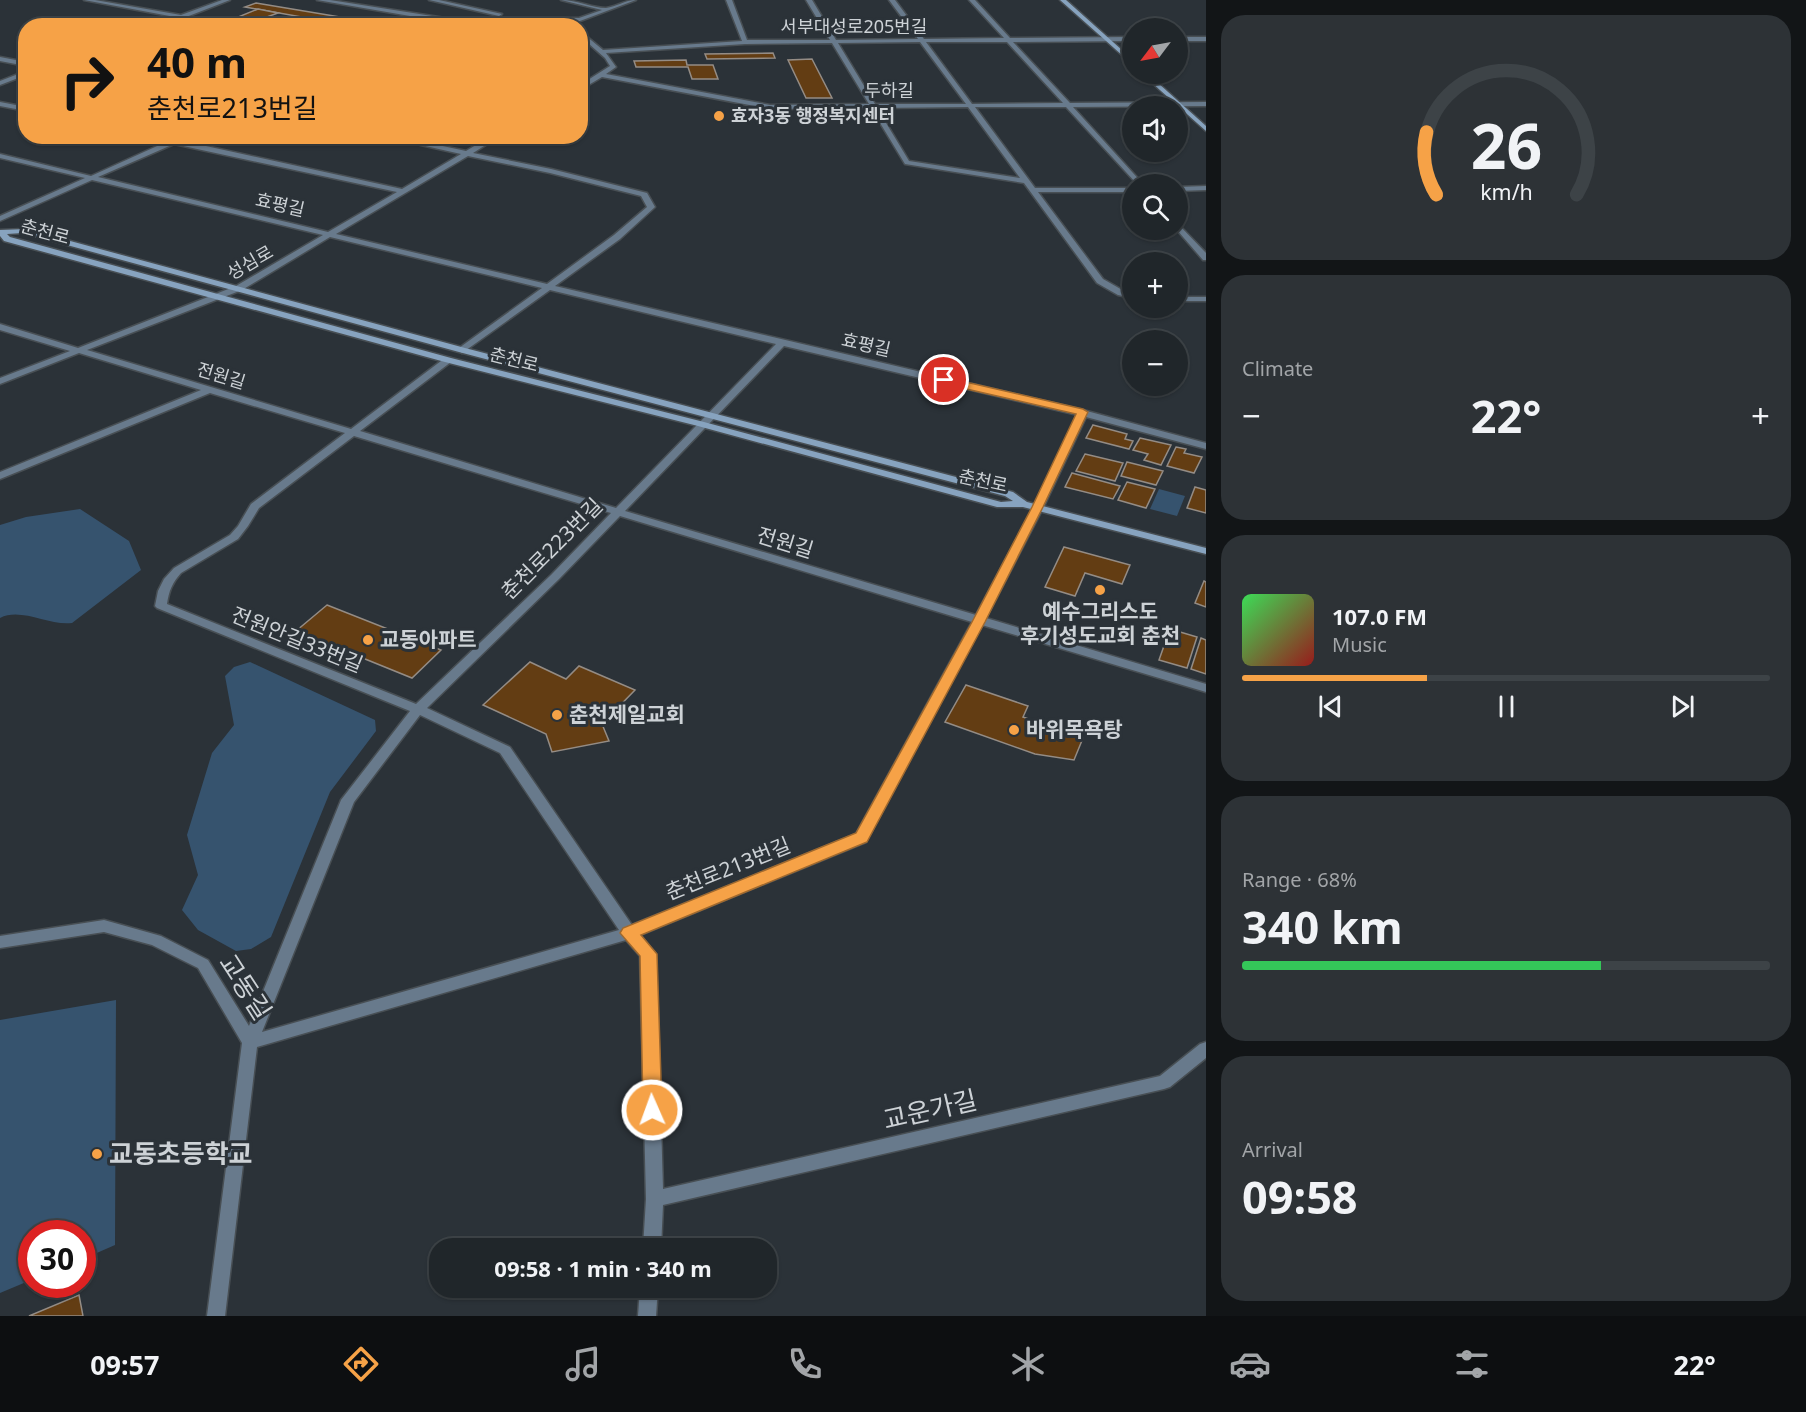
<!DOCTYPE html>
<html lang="en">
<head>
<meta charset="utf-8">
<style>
	:root { --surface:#20262a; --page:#2d3236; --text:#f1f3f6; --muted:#a2a5a8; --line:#3d4347; --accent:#f6a247 }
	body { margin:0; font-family:"Noto Sans","Noto Sans KR",sans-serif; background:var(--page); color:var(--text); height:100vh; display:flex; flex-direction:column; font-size:22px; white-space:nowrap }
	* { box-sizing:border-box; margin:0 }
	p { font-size:20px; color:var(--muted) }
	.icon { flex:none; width:33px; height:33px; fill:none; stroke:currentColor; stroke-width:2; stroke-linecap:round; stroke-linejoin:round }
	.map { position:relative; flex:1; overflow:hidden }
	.drawer { display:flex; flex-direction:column; gap:15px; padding:15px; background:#121517; width:600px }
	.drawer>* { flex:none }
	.top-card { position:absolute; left:18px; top:18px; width:570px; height:126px; border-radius:24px; box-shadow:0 2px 4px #0004,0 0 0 2px var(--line); background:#f6a247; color:#111; overflow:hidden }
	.needle { width:39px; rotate:238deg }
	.controls { position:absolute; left:1122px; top:18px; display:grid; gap:12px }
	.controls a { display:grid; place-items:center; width:66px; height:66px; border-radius:50%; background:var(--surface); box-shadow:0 2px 4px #0004,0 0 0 2px var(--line); font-size:30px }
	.speed { position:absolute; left:18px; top:1220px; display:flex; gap:12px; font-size:30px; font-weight:700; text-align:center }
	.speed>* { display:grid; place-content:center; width:78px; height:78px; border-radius:50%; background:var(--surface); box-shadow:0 2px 4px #0004,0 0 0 2px var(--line); line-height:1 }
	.speed .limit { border:9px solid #d22; background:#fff; color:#111 }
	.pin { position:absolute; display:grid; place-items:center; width:51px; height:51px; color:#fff; margin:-26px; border:3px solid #fff; border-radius:50%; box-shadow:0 2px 6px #0007 }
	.me { position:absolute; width:66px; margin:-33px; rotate:358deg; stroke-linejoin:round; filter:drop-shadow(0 0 4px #0008) }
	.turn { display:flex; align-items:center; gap:21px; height:126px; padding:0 30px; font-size:27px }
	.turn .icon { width:78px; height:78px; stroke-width:2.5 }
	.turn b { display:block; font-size:42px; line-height:51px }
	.big { font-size:45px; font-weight:700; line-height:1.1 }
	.drawer .widget { flex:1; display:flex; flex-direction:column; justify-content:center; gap:9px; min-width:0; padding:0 21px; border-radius:24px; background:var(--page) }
	.drawer .dial { align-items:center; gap:0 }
	.dial svg { height:156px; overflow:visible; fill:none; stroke:var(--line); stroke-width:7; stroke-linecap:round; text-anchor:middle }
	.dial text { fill:var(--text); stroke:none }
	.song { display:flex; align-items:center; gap:18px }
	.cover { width:72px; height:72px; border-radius:9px; background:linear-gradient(135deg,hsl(130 70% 55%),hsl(0 70% 35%)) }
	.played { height:6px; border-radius:3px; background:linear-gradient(90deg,var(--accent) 35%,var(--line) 35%) }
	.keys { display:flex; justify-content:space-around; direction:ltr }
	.heat { display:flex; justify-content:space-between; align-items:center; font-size:33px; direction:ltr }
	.charge { height:9px; border-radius:4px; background:linear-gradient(90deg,#34c759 68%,var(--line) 0) }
	.trip { position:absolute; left:429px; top:1238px; width:348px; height:60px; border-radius:24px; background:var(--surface); box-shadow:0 2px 4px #0004,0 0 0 2px var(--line); font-weight:700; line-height:60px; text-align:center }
	.tab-bar { display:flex; height:96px; justify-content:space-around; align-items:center; background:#0d0f11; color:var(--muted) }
	.tab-bar .icon { width:42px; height:42px }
	.tab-bar .selected { color:var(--accent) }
	.tab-bar b { font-size:27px; color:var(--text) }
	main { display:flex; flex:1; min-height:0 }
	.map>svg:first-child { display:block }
</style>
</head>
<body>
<main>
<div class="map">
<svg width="1206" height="1316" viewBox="0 0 1206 1316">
	<rect width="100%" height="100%" fill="#2b3238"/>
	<g fill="#36536e">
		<polygon points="1159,489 1185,496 1177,516 1150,509"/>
		<path d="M 80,509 L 129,541 L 141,570 L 72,623 C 49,626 21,607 0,618 L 0,525 L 26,517 Z"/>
		<polygon points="250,662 375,720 376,731 330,792 271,937 251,949 236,951 198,930 182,910 198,875 187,835 212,753 234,725 225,676 234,667"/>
		<polygon points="116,1000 115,1245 83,1259 82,1233 32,1233 31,1280 0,1293 0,1020"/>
	</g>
	<g fill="#633d13" stroke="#948c85" stroke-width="1.5">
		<polygon points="256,3 376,23 352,26 245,7"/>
		<polygon points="258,9 278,13 253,22 226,22"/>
		<polygon points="213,19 226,22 248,26 201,24"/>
		<polygon points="773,53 775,58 707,59 705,54"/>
		<polygon points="812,59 832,98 806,98 788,60"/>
		<polygon points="686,60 687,65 713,65 718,79 692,79 688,67 636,67 634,61"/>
		<polygon points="1093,425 1127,434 1125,439 1133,441 1129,449 1086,438"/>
		<polygon points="1140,438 1171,445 1161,465 1144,460 1148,454 1133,450"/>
		<polygon points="1176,447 1186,449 1184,453 1202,457 1194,473 1167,466"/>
		<polygon points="1085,454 1123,463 1115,481 1076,471"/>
		<polygon points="1127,462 1163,471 1156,485 1121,476"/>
		<polygon points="1072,473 1120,486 1113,499 1065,487"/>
		<polygon points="1127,482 1155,489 1146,508 1118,500"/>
		<polygon points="1195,487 1206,490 1206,513 1187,508"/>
		<polygon points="1064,547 1130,565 1122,584 1085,573 1075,596 1045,587"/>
		<polygon points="1204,581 1206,582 1206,607 1195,603"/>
		<polygon points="327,605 441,650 412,678 296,631"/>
		<polygon points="1170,629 1197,637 1187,668 1159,660"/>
		<polygon points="1201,638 1206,640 1206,674 1191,669"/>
		<polygon points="530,662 566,679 579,666 635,690 602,724 609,741 552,752 546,734 483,705"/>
		<polygon points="966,685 1028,706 1023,717 1083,738 1074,760 1035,754 945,722"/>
		<polygon points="79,1295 83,1316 29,1316"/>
	</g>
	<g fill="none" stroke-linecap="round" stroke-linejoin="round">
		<defs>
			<g id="street">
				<polygon points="84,0 95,0 181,15 222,0 230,0 163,26 155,26 175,17"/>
				<path d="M 317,0 L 330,0 L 445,18 L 579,18 L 602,10 L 561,0 C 577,0 592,8 606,8 C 616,7 625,0 636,0 L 572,24 L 569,22 L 571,21 L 445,22 Z"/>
				<polygon points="429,0 439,0 502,14 499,16"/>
				<path d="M 726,0 L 732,0 L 747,40 L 830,40 L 806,0 L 812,0 L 836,40 L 918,39 L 889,0 L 895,0 L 924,39 L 1004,38 L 969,0 L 975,0 L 1010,38 L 1132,37 L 1132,41 L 1013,42 L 1070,103 L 1206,102 L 1206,106 L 1073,107 L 1143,184 L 1137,184 L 1066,107 L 975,107 L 1035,188 L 1132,188 L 1132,192 L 1038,192 L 1103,279 L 1124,291 L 1132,294 L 1132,298 L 1118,295 L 1097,283 L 1024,183 L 905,164 L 871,108 L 770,109 L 602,77 L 580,90 L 580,85 L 610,66 L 605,58 L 580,36 L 580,31 L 603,50 L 742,41 ZM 920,42 L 966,104 L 875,104 L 838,43 ZM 926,42 L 1007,42 L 1063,103 L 972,104 ZM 832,43 L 869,104 L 770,105 L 606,74 L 616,67 L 606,53 L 745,44 ZM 968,107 L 1020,178 L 909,161 L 877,108 Z"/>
				<rect x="1178" y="37" width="28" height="4"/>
				<polygon points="0,57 26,62 26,66 0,61"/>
				<polygon points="26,71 26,75 0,85 0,81"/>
				<polygon points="0,102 26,107 26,111 0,106"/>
				<path d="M 145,136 L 174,139 L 402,189 L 461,154 L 381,136 L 396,136 L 466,151 L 491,136 L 500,136 L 473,153 L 551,169 L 647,193 L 655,207 L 620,239 L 555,286 L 1083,410 L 1206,443 L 1206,449 L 1086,417 L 1043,508 L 986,618 L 1206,684 L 1206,692 L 982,625 L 866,842 L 640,935 L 656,954 L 663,1189 L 1160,1076 L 1200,1044 L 1206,1042 L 1206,1058 L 1170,1087 L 1164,1089 L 663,1205 L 661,1248 L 643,1248 L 646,1199 L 640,956 L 626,940 L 257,1047 L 225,1316 L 207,1316 L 242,1043 L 198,968 L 152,945 L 104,932 L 0,948 L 0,936 L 104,920 L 161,936 L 208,960 L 249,1026 L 341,800 L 410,711 L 157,608 L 155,606 L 158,591 L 164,579 L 174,568 L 230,535 L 238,526 L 251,504 L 345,433 L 210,393 L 0,479 L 0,472 L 201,390 L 79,353 L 0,384 L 0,378 L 70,351 L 0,330 L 0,324 L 78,348 L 236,286 L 323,235 L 92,180 L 0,221 L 0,216 L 85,178 L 0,158 L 0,154 L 91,176 L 166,142 ZM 174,144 L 397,192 L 328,232 L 98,177 ZM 468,156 L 550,173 L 641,196 L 647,207 L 614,235 L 547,284 L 336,234 ZM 330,237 L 542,288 L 459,348 L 458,350 L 462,353 L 550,290 L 776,344 L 616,508 L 360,431 L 451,362 L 451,358 L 445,358 L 351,429 L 87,350 L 242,290 ZM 784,346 L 1078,415 L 1033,508 L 976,615 L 625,511 ZM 354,436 L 611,513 L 551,575 L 416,704 L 167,604 C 169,591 172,583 181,573 L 238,539 L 248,526 L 259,508 ZM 620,516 L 972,622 L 856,834 L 632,925 L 510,747 L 427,708 L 559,579 ZM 420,715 L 500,753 L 619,930 L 262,1032 L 354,802 Z"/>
				<polygon points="1206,186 1206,190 1178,191 1178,187"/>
				<polygon points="1178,224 1206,253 1206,260 1203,260 1177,230"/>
				<rect x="1178" y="297" width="28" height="4"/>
				<polygon points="640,1287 658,1287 656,1316 638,1316"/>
			</g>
			<g id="secondary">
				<polygon points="1060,0 1066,0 1132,59 1132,64"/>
				<polygon points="1142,74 1148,74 1206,126 1206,131"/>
				<path d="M 26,229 L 465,348 L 1013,492 L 1027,502 L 1206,548 L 1206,554 L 1023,507 L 997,507 L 698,426 L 445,362 L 4,241 L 0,236 L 0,230 ZM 23,233 L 459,352 L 1005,496 L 1013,501 L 1001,502 L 704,422 L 451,358 L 10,237 L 7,234 Z"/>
			</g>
		</defs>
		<use href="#street" stroke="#484f54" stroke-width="3"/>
		<use href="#secondary" stroke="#484f54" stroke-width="3"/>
		<use href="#street" fill="#687a8c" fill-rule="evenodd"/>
		<use href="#secondary" fill="#87a3bf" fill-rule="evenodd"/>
	</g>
	<polygon fill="#f6a247" stroke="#a0692e" stroke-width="1.5" points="944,377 1083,409 1088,412 1043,507 985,622 867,842 641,935 657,954 662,1110 659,1116 652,1119 646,1116 643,1110 640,956 620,933 623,928 856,833 972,622 1032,507 1076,414 940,383 939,380"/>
	<g fill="#f6a247" stroke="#2b3238" stroke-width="2">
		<circle cx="719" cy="116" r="6"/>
		<circle cx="1100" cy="590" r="6"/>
		<circle cx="368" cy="640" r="6"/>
		<circle cx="557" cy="715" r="6"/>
		<circle cx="1014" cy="730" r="6"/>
		<circle cx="97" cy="1154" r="6"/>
	</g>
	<g text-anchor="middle" stroke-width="6" stroke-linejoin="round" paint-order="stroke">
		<g font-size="18" fill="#cdd2d6" stroke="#2b3238">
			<text x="854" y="33">서부대성로205번길</text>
			<text x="889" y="97">두하길</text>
			<text transform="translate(280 205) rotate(13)" y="6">효평길</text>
			<text transform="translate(45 232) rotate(15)" y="6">춘천로</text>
			<text transform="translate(250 263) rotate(-30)" y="6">성심로</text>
			<text transform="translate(866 345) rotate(13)" y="6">효평길</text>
			<text transform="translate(514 360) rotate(14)" y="6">춘천로</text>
			<text transform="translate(221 376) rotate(17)" y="6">전원길</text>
			<text transform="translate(983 481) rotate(12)" y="6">춘천로</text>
		</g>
		<g font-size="18" font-weight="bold" fill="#cdd2d6" stroke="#2b3238" text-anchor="start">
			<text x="731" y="122">효자3동 행정복지센터</text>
		</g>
		<g font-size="21" fill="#cdd2d6" stroke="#2b3238">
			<text transform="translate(785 543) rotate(17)" y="7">전원길</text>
			<text transform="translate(552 549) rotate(-45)" y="7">춘천로223번길</text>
			<text transform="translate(297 640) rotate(22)" y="7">전원안길33번길</text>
			<text transform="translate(728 869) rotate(-22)" y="7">춘천로213번길</text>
		</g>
		<g font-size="21" font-weight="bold" fill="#cdd2d6" stroke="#2b3238" text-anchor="start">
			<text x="1100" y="619" text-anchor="middle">예수그리스도<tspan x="1100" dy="24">후기성도교회 춘천</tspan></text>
			<text x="380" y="647">교동아파트</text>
			<text x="569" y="722">춘천제일교회</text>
			<text x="1026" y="737">바위목욕탕</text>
		</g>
		<g font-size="26" fill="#cdd2d6" stroke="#2b3238">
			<text transform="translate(245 987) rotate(57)" y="9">교동길</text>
			<text transform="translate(930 1110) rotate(-13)" y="9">교운가길</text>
		</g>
		<g font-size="26" font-weight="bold" fill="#cdd2d6" stroke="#2b3238" text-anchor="start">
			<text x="109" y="1163">교동초등학교</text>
		</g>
	</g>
</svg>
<div class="controls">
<a><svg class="needle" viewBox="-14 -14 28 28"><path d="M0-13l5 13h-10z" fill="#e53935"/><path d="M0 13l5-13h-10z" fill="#a2a5a8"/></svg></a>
<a><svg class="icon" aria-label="sound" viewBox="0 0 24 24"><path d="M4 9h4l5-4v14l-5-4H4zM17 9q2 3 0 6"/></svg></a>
<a><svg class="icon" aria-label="search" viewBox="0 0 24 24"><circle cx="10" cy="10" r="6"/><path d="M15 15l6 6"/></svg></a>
<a>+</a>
<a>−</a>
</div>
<div class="speed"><div class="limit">30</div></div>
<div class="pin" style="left:944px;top:380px;background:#d93025"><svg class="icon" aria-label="arrive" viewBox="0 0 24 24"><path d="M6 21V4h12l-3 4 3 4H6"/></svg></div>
<svg class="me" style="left:652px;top:1110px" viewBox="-20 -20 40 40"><circle r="17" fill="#f6a247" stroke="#fff" stroke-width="3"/><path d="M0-11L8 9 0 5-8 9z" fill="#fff"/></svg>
<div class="trip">09:58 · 1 min · 340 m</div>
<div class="top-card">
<div class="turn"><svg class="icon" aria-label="right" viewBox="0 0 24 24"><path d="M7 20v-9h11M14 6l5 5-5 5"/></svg><div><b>40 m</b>춘천로213번길</div></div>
</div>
</div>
<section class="drawer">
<div class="widget dial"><svg viewBox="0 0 100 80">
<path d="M14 69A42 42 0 1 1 86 69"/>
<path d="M14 69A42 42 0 0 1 9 37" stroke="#f6a247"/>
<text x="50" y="56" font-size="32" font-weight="700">26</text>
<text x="50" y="72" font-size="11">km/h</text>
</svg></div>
<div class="widget"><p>Climate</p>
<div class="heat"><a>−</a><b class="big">22°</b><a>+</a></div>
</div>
<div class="widget">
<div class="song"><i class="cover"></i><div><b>107.0 FM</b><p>Music</p></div></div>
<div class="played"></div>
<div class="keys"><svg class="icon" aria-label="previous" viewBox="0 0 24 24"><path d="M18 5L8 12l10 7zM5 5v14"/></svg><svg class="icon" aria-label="pause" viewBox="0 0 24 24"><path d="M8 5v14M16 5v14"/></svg><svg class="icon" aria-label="next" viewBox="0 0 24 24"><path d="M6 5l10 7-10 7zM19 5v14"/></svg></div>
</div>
<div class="widget"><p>Range · 68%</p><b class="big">340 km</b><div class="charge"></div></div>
<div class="widget"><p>Arrival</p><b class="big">09:58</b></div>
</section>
</main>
<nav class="tab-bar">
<b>09:57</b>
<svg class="icon selected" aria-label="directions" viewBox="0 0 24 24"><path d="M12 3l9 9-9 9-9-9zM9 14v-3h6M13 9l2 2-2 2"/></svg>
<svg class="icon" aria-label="music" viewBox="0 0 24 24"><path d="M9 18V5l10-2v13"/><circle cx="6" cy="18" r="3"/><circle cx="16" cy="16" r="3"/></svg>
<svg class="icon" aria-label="phone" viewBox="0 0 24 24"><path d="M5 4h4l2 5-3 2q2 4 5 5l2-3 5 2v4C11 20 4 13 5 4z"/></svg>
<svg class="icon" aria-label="climate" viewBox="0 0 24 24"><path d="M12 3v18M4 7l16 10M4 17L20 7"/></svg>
<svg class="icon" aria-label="car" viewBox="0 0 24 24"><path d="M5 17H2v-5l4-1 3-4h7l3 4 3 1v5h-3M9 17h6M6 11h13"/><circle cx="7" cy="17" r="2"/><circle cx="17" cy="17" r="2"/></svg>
<svg class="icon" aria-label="filters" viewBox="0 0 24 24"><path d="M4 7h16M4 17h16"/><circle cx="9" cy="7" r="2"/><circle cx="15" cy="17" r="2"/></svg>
<b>22°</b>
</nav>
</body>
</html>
